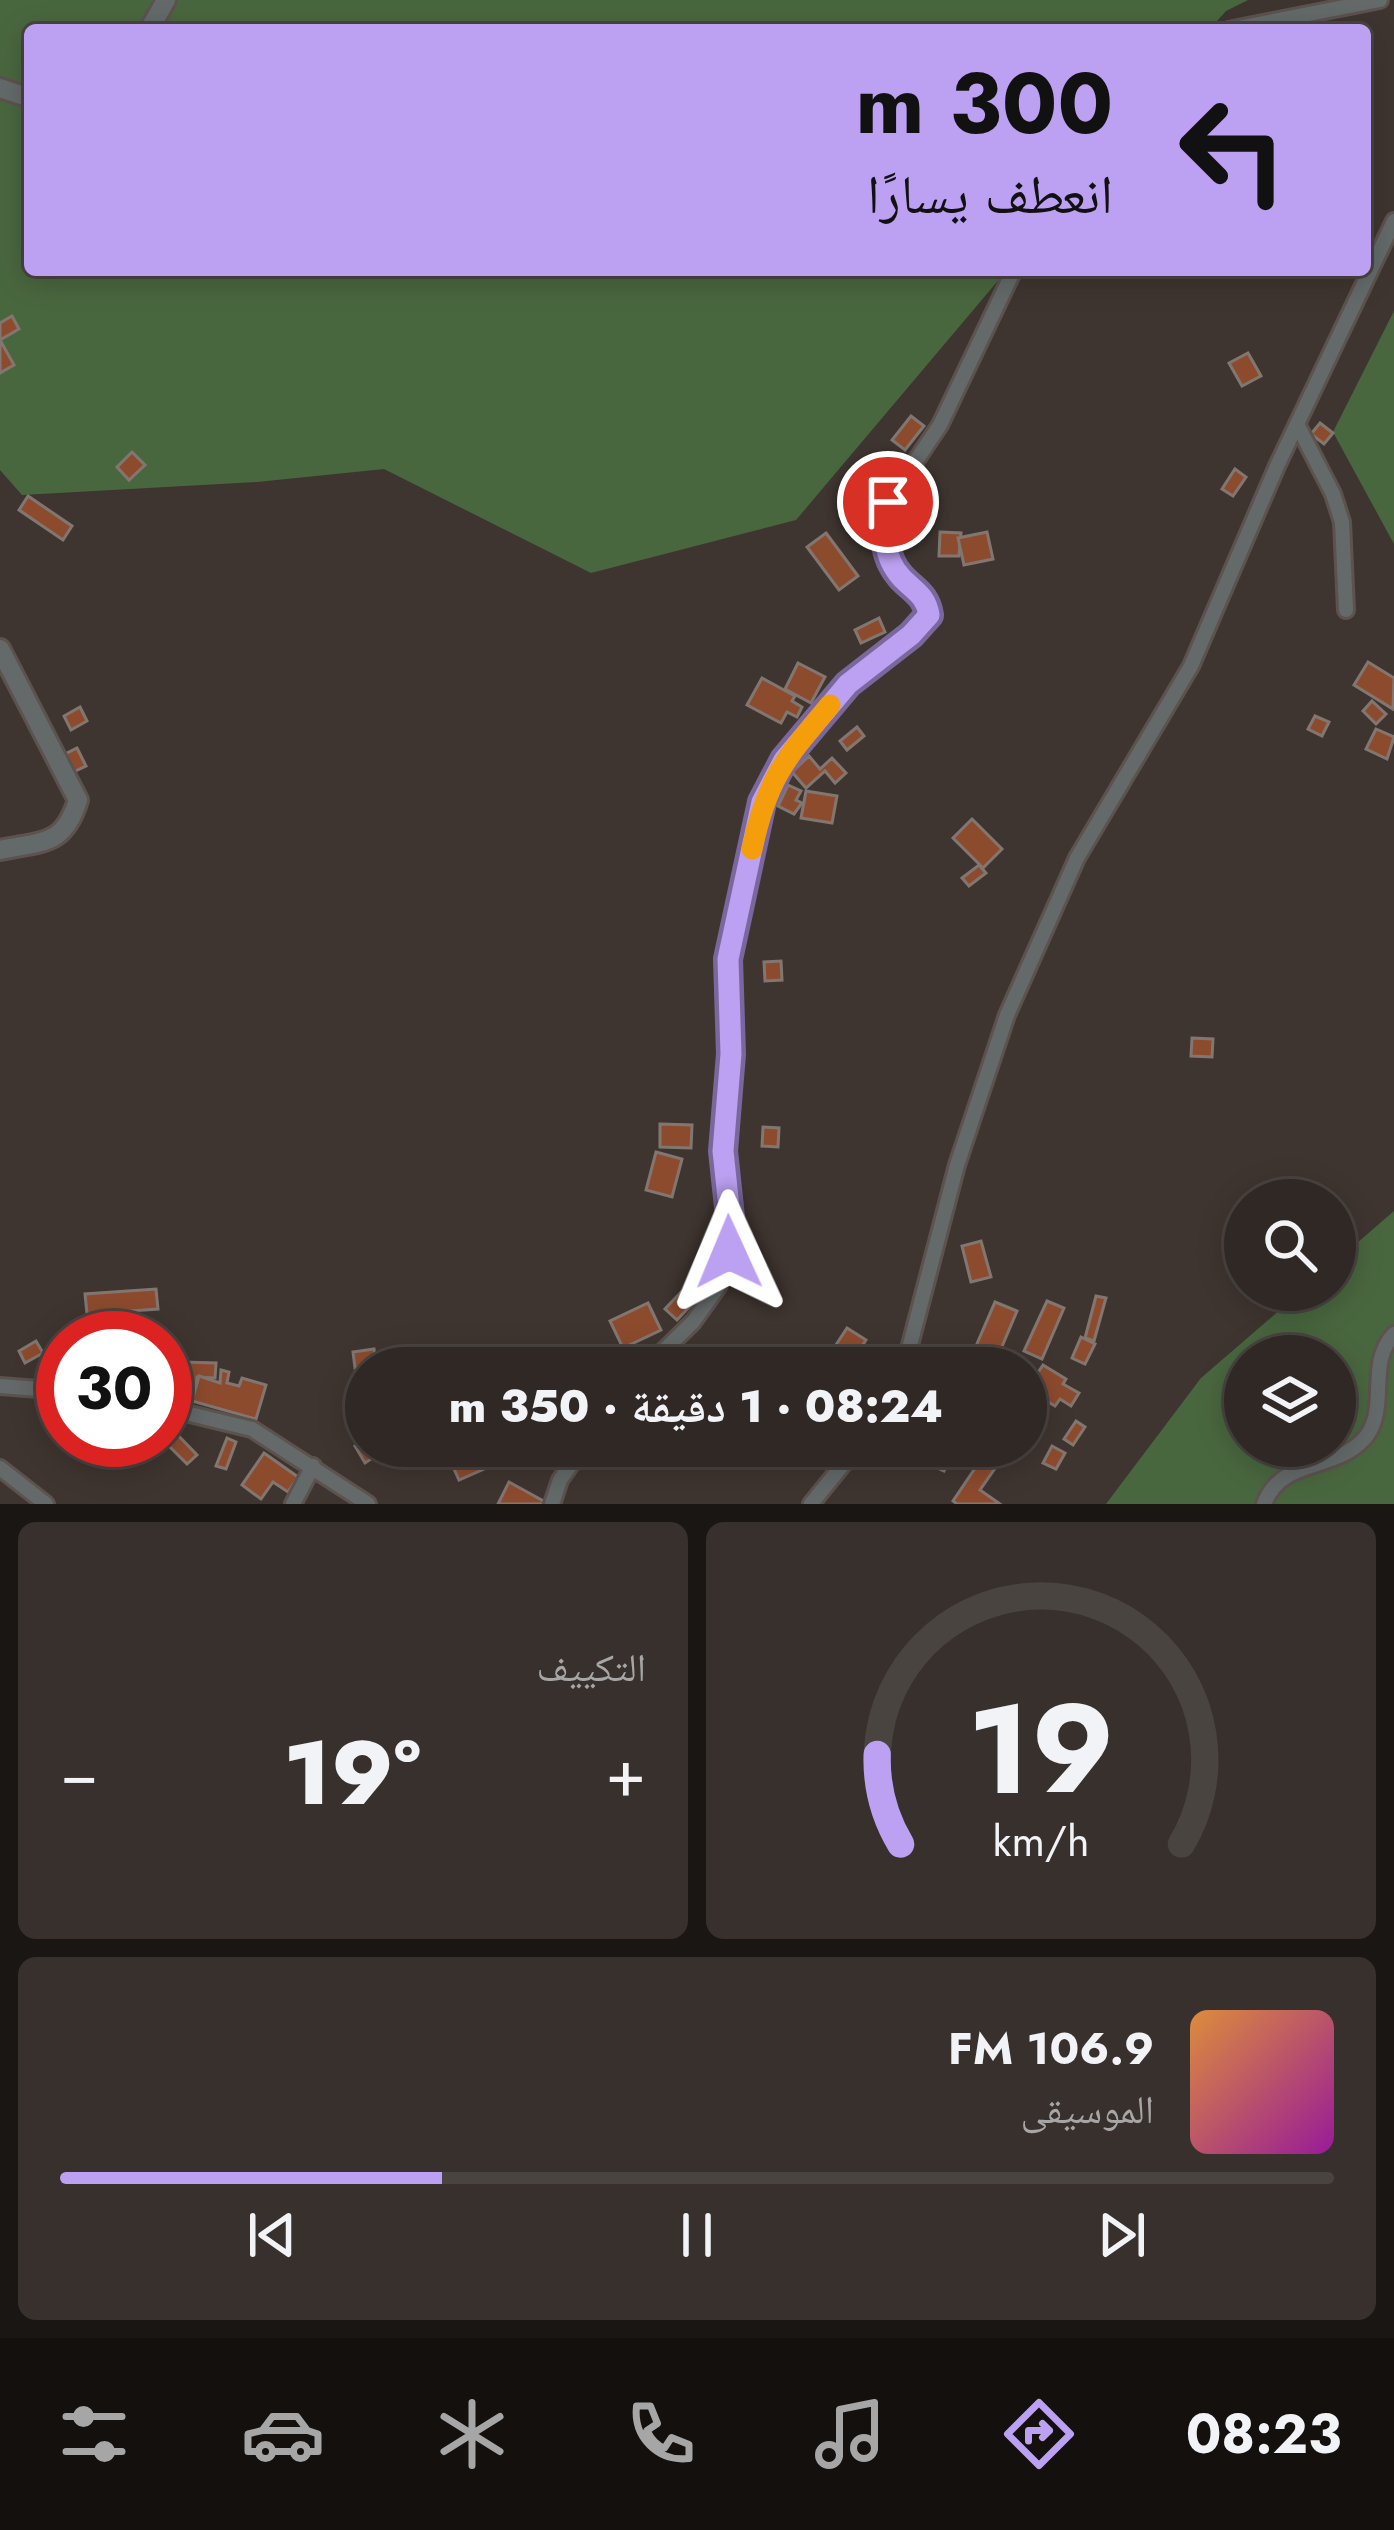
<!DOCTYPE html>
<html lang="ar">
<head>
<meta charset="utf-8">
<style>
	:root { --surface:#2f2824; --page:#37302c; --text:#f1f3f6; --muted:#a7a6a6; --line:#4a4441; --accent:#bca0f2 }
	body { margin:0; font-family:Jost,"Noto Naskh Arabic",sans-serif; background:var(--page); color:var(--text); direction:rtl; height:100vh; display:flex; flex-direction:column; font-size:45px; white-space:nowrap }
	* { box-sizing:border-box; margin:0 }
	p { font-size:39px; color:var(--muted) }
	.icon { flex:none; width:66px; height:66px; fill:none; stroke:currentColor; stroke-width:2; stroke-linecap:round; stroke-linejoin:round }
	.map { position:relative; height:1504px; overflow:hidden; direction:ltr }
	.details { display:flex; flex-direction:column; gap:18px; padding:18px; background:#1a1614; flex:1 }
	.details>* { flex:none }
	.banner { position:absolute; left:24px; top:24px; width:1347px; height:252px; border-radius:12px; box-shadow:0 6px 30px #0003,0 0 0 3px var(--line); direction:rtl; background:#bca0f2; color:#111; overflow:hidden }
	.tools { position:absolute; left:1224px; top:1179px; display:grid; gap:24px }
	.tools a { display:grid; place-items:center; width:132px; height:132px; border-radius:50%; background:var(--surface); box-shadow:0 6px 30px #0003,0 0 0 3px var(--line); font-size:60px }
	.speed { position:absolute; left:36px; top:1311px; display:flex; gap:24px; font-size:60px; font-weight:700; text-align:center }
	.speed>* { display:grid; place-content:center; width:156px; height:156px; border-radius:50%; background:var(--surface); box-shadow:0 6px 30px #0003,0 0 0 3px var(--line); line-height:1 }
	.speed .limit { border:18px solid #d22; background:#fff; color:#111 }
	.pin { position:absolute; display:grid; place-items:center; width:102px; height:102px; color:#fff; margin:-51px; border:6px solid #fff; border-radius:50%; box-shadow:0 3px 12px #0007 }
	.me { position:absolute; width:132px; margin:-66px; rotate:359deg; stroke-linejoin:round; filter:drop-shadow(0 0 9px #0008) }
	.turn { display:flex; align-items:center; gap:42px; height:252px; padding:0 60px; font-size:54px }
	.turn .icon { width:156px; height:156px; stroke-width:2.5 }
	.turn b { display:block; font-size:84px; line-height:102px }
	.big { font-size:90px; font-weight:800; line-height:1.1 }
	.details .tile { flex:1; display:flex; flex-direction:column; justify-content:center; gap:18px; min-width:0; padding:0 42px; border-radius:18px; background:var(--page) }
	.details .dial { align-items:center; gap:0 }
	.dial svg { height:312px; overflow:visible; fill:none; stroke:var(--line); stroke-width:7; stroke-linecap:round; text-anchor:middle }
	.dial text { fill:var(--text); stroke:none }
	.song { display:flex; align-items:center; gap:36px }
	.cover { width:144px; height:144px; border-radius:18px; background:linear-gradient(135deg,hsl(30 70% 55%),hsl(300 70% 35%)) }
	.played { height:12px; border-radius:6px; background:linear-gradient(90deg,var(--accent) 30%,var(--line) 30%) }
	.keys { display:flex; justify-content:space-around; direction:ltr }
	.heat { display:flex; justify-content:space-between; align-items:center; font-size:66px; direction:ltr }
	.details .tiles { flex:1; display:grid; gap:18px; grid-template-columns:1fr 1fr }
	.tile:last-child { grid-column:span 2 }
	.trip { position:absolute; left:345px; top:1347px; width:702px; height:120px; border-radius:60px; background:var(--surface); box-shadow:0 6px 30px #0003,0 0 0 3px var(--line); font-weight:800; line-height:120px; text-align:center; direction:rtl }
	.dock { display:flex; height:192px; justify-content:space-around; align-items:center; background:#13100e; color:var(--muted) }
	.dock .icon { width:84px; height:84px }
	.dock .active { color:var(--accent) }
	.dock b { font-size:54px; color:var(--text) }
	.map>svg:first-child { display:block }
</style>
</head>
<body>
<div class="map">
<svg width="1394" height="1504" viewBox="0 0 1394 1504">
	<rect width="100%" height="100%" fill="#3f3530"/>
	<g fill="#49673f" fill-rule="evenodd">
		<polygon points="0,0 1248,0 1226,11 1209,30 30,30 30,270 1007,270 796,520 591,573 384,469 257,482 22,495 0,470"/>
		<polygon points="1394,311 1394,544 1333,432"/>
		<path d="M 1394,1211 L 1394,1504 L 1106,1504 L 1201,1378 L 1303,1290 L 1335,1290 L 1335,1262 ZM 1245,1356 L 1335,1356 L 1335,1446 L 1245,1446 Z"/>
	</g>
	<g fill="#8d4b2e" stroke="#827671" stroke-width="3">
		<polygon points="12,316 19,329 0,340 0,323"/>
		<polygon points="0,340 14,365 0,373"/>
		<polygon points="1248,353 1261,376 1242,386 1229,363"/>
		<polygon points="911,416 924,426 905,450 892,440"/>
		<polygon points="1320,423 1333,433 1324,444 1311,434"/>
		<polygon points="132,452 145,465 129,480 117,467"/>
		<polygon points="1235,469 1246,477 1233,496 1222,489"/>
		<polygon points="28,496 72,526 63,540 19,510"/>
		<polygon points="940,532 961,533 959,556 939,556"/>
		<polygon points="987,532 993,559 964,565 958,538"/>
		<polygon points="826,533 858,576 839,590 807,547"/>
		<polygon points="879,618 885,632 861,643 855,630"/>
		<polygon points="1368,662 1394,678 1393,709 1354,685"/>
		<polygon points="798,663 825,677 811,703 785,689"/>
		<polygon points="762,678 795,696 792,701 802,707 797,717 787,712 781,723 747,705"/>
		<polygon points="1372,701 1386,714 1376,724 1363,711"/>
		<polygon points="80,707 87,721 71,730 64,716"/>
		<polygon points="1315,716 1329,722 1322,736 1308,729"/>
		<polygon points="857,727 864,736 847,750 840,741"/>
		<polygon points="1376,729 1394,737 1387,759 1366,749"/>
		<polygon points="77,748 86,766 71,773 63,755"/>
		<polygon points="809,756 820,769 832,758 846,773 835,783 825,771 806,788 792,772"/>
		<polygon points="788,785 801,791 796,800 802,803 794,814 778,806"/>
		<polygon points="806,791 837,796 832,823 801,818"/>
		<polygon points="972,819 1002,849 983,868 953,838"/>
		<polygon points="979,865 986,873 969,886 962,878"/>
		<polygon points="781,961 782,980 765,981 764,962"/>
		<polygon points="1192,1038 1213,1039 1212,1057 1191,1056"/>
		<polygon points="660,1124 692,1125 691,1148 660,1147"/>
		<polygon points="763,1127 779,1128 778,1147 762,1146"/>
		<polygon points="656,1152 682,1159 672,1197 646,1190"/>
		<polygon points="981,1241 991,1277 971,1282 962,1246"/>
		<polygon points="156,1289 158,1309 87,1314 85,1294"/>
		<polygon points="681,1292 693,1303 677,1320 665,1309"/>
		<polygon points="1096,1296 1106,1298 1094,1341 1085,1338"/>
		<polygon points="1047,1301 1064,1308 1042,1359 1024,1351"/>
		<polygon points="995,1302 1017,1311 995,1363 973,1353"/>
		<polygon points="648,1303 661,1330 623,1348 610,1321"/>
		<polygon points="847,1328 866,1340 848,1368 831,1368 824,1363"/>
		<polygon points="1081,1337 1095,1344 1085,1364 1072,1358"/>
		<polygon points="36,1341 43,1353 25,1363 19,1351"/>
		<polygon points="558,1346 566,1368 534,1368 530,1355"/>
		<polygon points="374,1349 376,1365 355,1368 353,1352"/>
		<polygon points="182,1362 216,1363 215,1378 197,1377 196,1388 181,1387"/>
		<polygon points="1043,1365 1066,1379 1063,1384 1079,1393 1071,1406 1060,1399 1055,1406 1027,1389"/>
		<polygon points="221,1370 229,1372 227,1383 239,1386 242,1378 266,1385 256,1419 192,1401 199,1376 220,1383"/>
		<polygon points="1076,1421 1085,1427 1073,1445 1064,1439"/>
		<polygon points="171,1428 197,1455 187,1464 163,1440"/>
		<polygon points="227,1438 236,1442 226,1469 216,1466"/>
		<polygon points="366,1439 366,1446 391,1446 365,1463 355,1446"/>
		<polygon points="411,1446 437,1446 442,1455 421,1466"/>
		<polygon points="451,1446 473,1446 484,1469 459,1480 445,1449"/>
		<polygon points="525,1446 564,1446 532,1462"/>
		<polygon points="931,1446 955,1446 944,1471 924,1462"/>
		<polygon points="1052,1446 1065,1453 1056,1469 1043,1463"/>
		<polygon points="264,1453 298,1477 288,1492 273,1482 261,1499 242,1485"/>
		<polygon points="982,1458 996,1467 980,1490 1000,1504 957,1504 953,1501"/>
		<polygon points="509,1482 549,1504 498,1504"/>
	</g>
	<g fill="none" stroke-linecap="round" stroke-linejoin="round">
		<defs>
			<g id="minor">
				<polyline points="1228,30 1380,0"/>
				<polyline points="1297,424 1333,494 1342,522 1346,610"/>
				<polyline points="646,1368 693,1322 718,1287 729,1252 731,1226 723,1151 731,1054 728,959 762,802 784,760 848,684 911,635 929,615 926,599 899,575 886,551 888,502 940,425 1014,270"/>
				<polyline points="904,1368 957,1165 1007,1015 1077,858 1191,666 1277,466 1394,221"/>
				<polyline points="0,1386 63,1391"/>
				<polyline points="165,1408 252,1429 368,1504"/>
				<polyline points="0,1468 46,1504"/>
				<polyline points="293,1504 313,1466"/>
				<polyline points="552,1504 560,1480 584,1446"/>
				<polyline points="811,1504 858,1446"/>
				<path d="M 1264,1504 C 1281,1458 1334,1471 1363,1440 C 1391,1411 1365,1364 1394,1334"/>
			</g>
			<g id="tertiary">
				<polyline points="149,30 166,0"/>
				<polyline points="0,88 30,98"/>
				<path d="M 0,649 L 78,800 C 64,846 43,841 0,850"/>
			</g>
		</defs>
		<use href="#minor" stroke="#5c524e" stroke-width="20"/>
		<use href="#tertiary" stroke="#5c524e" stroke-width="24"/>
		<use href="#minor" stroke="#646a6a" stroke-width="14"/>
		<use href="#tertiary" stroke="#646a6a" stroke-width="18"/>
	</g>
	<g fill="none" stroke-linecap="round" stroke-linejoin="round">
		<defs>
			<path id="route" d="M 729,1252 L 731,1226 L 723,1151 L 731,1054 L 728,959 L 762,802 L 784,760 L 848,684 L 911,635 L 929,615 C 926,595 914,591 901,577 C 882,556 883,528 888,502"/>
		</defs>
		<use href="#route" stroke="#7a689d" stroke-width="30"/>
		<use href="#route" stroke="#bca0f2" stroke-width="21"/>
		<path stroke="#f59e0b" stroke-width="21" d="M 752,849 C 767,779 785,759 830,705"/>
	</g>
</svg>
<div class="tools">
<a><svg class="icon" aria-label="search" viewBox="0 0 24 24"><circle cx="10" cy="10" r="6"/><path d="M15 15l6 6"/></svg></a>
<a><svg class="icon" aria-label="layers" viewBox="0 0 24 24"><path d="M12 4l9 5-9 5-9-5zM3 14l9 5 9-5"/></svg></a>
</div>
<div class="speed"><div class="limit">30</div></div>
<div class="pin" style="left:888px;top:502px;background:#d93025"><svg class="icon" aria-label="arrive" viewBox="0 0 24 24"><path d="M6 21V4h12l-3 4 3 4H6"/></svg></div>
<svg class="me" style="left:729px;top:1252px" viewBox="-20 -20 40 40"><path d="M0-17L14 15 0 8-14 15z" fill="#bca0f2" stroke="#fff" stroke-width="4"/></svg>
<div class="trip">08:24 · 1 دقيقة · 350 m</div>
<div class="banner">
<div class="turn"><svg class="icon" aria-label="left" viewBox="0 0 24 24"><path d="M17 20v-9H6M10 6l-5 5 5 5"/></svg><div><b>300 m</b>انعطف يسارًا</div></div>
</div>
</div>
<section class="details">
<div class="tiles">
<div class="tile dial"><svg viewBox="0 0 100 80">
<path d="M14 69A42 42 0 1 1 86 69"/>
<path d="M14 69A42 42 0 0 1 8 46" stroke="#bca0f2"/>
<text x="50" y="56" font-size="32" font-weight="700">19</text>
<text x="50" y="72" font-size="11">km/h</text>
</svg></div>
<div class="tile"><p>التكييف</p>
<div class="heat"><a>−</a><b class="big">19°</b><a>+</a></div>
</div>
<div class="tile">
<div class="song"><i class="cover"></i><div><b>106.9 FM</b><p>الموسيقى</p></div></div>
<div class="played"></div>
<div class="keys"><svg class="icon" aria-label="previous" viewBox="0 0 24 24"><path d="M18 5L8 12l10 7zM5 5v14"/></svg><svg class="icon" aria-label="pause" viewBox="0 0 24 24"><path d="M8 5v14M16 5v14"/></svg><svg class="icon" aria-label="next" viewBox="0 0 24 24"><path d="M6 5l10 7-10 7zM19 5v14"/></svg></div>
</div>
</div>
</section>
<nav class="dock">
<b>08:23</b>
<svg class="icon active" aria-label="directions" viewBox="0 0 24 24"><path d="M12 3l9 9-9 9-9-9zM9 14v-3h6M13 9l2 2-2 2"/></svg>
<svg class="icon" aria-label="music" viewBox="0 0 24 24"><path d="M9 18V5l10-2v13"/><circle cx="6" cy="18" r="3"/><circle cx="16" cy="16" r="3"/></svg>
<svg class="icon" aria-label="phone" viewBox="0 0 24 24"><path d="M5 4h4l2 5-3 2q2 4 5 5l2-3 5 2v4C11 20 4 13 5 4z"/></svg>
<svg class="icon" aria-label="climate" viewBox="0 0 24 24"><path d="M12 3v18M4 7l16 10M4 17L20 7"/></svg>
<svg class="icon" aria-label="car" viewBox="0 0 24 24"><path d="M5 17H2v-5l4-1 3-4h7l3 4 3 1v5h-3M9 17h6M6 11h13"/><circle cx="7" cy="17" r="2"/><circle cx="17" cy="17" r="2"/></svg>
<svg class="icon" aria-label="filters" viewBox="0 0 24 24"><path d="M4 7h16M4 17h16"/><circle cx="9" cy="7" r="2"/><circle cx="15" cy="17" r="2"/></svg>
</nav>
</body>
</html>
